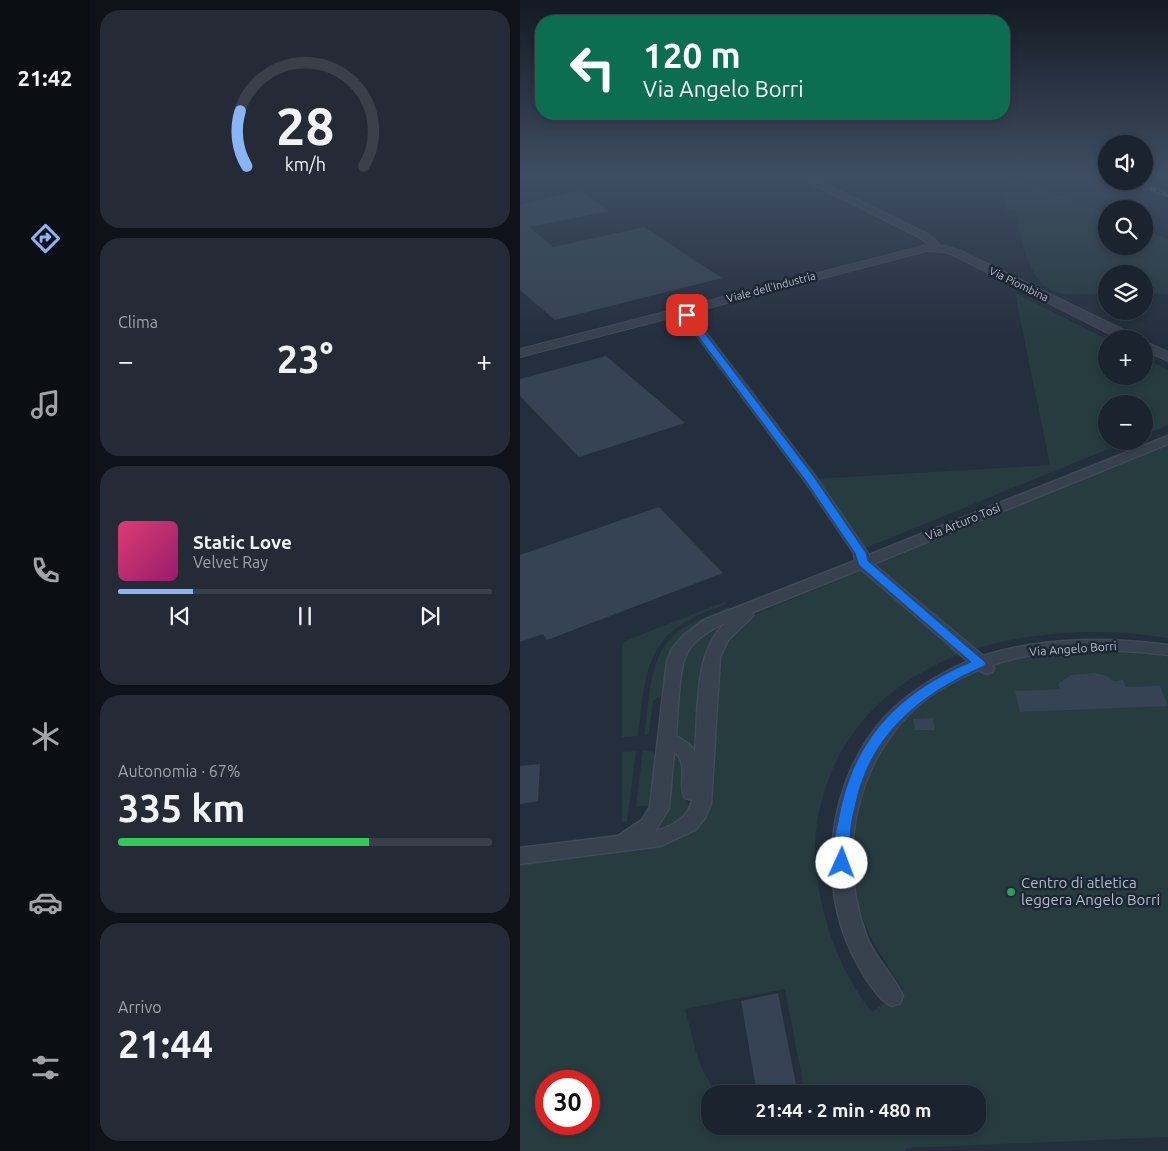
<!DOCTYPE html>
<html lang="it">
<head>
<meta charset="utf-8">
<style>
	:root { --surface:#1b232e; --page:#242b36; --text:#f1f3f6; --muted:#a0a4aa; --line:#39404a; --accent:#8ab4f8 }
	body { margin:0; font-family:Ubuntu,sans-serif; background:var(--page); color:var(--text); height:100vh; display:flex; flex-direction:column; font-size:19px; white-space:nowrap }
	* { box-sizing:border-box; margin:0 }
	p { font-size:16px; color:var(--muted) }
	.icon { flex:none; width:28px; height:28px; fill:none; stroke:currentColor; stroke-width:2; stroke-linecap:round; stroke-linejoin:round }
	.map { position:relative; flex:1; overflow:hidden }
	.side { display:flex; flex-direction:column; gap:10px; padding:10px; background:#0f1319; width:430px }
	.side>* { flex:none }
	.top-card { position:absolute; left:15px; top:15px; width:475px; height:105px; border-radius:20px; box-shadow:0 2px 8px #0003,0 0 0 1px var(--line); background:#0b6e4f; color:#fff; overflow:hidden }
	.controls { position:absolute; left:578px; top:135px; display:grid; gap:10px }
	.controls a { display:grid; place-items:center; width:55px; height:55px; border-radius:50%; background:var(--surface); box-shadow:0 2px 8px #0003,0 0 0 1px var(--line); font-size:25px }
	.speed { position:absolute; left:15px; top:1070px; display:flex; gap:10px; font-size:25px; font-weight:700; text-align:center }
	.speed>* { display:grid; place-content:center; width:65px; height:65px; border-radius:50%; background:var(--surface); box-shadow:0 2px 8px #0003,0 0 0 1px var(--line); line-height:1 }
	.speed .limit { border:8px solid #d22; background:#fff; color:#111 }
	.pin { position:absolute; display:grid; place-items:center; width:42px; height:42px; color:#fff; margin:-21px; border-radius:10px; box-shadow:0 2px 8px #0006 }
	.me { position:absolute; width:55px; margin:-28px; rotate:2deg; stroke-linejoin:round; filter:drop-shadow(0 0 4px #0008) }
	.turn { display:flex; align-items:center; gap:18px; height:105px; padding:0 25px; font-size:22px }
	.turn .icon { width:65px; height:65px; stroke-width:2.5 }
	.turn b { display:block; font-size:35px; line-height:42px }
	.big { font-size:38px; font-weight:600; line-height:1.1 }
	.side .card { flex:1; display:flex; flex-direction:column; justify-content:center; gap:8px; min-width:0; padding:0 18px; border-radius:20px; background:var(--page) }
	.side .dial { align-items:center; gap:0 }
	.dial svg { height:130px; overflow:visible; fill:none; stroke:var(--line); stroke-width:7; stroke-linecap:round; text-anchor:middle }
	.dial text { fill:var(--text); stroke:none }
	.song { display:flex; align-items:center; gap:15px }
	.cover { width:60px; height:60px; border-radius:8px; background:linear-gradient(135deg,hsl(340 70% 55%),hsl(320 70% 35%)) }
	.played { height:5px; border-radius:2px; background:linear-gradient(90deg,var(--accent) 20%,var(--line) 20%) }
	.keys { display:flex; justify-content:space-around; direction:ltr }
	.heat { display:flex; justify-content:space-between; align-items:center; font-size:28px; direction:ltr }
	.charge { height:8px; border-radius:4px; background:linear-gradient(90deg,#34c759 67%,var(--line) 0) }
	.trip { position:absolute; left:181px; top:1085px; width:285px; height:50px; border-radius:20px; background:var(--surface); box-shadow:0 2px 8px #0003,0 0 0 1px var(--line); font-weight:600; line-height:50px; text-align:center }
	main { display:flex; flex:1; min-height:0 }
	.dock { display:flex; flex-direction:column; width:90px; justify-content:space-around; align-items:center; background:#0b0e12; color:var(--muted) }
	.dock .icon { width:35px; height:35px }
	.dock .on { color:var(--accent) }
	.dock b { font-size:22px; color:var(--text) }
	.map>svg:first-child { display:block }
</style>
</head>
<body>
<main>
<nav class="dock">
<b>21:42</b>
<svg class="icon on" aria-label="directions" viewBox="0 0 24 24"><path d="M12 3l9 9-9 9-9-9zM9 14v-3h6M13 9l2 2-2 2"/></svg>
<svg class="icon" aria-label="music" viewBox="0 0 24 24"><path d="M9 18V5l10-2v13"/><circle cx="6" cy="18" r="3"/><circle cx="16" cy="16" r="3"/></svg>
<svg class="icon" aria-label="phone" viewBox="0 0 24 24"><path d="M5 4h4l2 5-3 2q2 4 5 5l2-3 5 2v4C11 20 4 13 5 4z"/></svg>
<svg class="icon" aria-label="climate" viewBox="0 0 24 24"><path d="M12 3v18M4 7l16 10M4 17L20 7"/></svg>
<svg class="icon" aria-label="car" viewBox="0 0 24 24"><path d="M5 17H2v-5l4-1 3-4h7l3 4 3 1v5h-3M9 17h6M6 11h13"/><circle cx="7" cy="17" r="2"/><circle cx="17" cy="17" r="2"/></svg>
<svg class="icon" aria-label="filters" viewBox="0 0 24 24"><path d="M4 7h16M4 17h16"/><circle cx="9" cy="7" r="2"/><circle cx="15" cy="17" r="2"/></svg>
</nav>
<section class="side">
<div class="card dial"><svg viewBox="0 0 100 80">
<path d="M14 69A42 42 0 1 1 86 69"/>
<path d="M14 69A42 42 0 0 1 10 35" stroke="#8ab4f8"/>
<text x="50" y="56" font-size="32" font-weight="700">28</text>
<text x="50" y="72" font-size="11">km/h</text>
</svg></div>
<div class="card"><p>Clima</p>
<div class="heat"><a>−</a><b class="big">23°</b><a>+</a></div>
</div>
<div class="card">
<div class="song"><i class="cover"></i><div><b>Static Love</b><p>Velvet Ray</p></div></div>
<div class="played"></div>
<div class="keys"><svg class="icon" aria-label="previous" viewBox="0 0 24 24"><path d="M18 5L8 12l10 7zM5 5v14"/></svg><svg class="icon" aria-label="pause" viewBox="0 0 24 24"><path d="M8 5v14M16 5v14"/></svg><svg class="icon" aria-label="next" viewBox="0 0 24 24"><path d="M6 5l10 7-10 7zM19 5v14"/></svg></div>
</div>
<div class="card"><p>Autonomia · 67%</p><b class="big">335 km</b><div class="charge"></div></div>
<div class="card"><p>Arrivo</p><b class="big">21:44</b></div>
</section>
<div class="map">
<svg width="648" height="1151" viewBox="0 0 648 1151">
	<rect width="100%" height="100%" fill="#242f3e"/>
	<g fill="#263c3f" fill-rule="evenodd">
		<path d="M 486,176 L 492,176 L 586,214 L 586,246 L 624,246 L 624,229 L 648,239 L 648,294 L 624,293 L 624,274 L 586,274 L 586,293 C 571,293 553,296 539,293 C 509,286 500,239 497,214 L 495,211 L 484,210 L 488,189 Z"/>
		<polygon points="495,293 586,339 586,376 624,376 624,358 648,370 648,425 624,435 624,404 586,404 586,441 608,441 343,549 293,479 530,465"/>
		<path d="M 648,445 L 648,638 C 526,618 367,644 312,771 C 296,809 291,845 298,885 C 306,931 323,976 352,1012 L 383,989 C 354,946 332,911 330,858 C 330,850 328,840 330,832 C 332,819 337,807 341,795 C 345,784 347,770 352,759 C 357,751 365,743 370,735 C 433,652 553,640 648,657 L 648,1137 L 387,1148 L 385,1151 L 0,1151 L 0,864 L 147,842 L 160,838 L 178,825 L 197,672 L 202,645 L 225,620 L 243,611 ZM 265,989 L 285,1094 L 458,1094 L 458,1126 L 190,1126 L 190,1094 L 199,1094 C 177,1072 173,1037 165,1009 ZM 26,1081 L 69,1081 L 69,1124 L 26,1124 Z"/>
		<path d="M 204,602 L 206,604 C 192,610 177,615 164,623 C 122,647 124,694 118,736 L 102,737 L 102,645 L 105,641 Z"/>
		<path d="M 209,607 L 212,610 L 176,628 L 145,693 L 133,701 L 129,733 L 124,736 C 130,699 127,654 160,630 C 175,620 193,614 209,607 Z"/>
		<path d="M 203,622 L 205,624 L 190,642 L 184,660 L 178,751 L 176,752 L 165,740 L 154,735 C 156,708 154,672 169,648 C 177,636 191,630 203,622 Z"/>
		<polygon points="123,750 133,752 137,756 132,806 116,806"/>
		<polygon points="116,751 107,821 102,822 102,752"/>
		<polygon points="156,751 167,768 165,794 170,811 163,820 134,834 132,831 146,813 153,752"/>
	</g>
	<g fill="#364354">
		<polygon points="59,190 89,211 9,227 33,247 124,227 202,278 35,320 0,290 0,205"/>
		<polygon points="86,356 165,423 59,457 0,396 0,379"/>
		<polygon points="139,507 203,573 27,640 23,634 0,642 0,555"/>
		<polygon points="575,673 587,676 594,681 603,680 606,687 640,686 648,706 500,712 495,691 540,689 538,684 551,675"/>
		<polygon points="413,718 415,730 395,730 393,719"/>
		<polygon points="20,764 18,801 0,804 0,766"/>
		<polygon points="258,993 277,1090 261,1094 237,1094 221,1001"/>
	</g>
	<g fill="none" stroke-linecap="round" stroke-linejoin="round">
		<defs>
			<g id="minor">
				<polygon points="57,176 65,176 66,178 62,180"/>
				<polygon points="277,176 288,176 405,233 415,240 421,248 419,250 413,250 409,244 399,237"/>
				<path d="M 163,307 L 167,308 L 295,476 L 349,555 L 648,436 L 648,444 L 353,564 L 463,656 C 523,637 585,637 648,645 L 648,655 C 589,648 529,646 472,665 L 474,668 L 472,672 L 466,674 L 458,670 C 439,679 418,689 402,702 C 335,760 316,852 346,935 C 354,958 373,974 383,996 L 380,1003 L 372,1006 C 357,1000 339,968 332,953 C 296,879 309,780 364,718 C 387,693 417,675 448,661 L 341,569 L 231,613 L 233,615 L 231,618 L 208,640 L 200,657 L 191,804 L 185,818 L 175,830 L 141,846 L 0,864 L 0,848 L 98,836 L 122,820 L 130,807 L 147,661 L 152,649 L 163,636 L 184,620 L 335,561 L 334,553 L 285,481 L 158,310 ZM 205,623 C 173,654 179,709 175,751 L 169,744 L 156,736 C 158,715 158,667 168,651 C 177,637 192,629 205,623 ZM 154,751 C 170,765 157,783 165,798 L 172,800 C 170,817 150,828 135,831 L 149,808 Z"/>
			</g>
			<g id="tertiary">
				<polygon points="407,245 425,246 441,251 616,336 618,339 600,339 433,255 424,252 407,251 0,357 0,349"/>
				<polygon points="624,341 648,352 648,361 624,350"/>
			</g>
		</defs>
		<use href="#minor" stroke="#414a57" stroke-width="3"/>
		<use href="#tertiary" stroke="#414a57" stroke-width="2"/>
		<use href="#minor" fill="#38414e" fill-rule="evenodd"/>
		<use href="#tertiary" fill="#38414e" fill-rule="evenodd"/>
		<defs>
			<g id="rail">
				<polyline points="646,176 648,177"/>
				<polyline points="610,181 648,195"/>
			</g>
		</defs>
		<use href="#rail" stroke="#5a6575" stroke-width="4"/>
		<use href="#rail" stroke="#1d2633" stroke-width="2.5" stroke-dasharray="7" stroke-linecap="butt"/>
	</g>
	<linearGradient id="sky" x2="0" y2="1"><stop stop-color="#141a22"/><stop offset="0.52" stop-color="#3f4d63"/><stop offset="1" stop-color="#3f4d63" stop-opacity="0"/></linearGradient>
	<rect width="648" height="337" fill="url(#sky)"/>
	<path fill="#1a73e8" stroke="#114b97" d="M 164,314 L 170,314 L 294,477 L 346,553 L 348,561 L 466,663 L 464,666 C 400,694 349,735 335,807 C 332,818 330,830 330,841 C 329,850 331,860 327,867 L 322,869 L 316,867 C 310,855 315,835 318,822 C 331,742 377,693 451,662 L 339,565 L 335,553 L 286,481 L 164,317 Z"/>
	<circle fill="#2e9e5b" stroke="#1d2633" stroke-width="2" cx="491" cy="892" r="5"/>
	<g text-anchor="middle" stroke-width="5" stroke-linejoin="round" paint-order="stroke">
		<g font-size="11" fill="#b4bcc9" stroke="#1d2633">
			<text transform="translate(499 284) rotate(26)" y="4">Via Piombina</text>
			<text transform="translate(251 287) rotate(-15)" y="4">Viale dell'Industria</text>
		</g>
		<g font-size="12" fill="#b4bcc9" stroke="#1d2633">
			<text transform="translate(443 522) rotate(-22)" y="4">Via Arturo Tosi</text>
			<text transform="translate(553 649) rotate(-4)" y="4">Via Angelo Borri</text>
		</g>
		<g font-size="15" fill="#b4bcc9" stroke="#1d2633" text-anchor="start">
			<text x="501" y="888">Centro di atletica<tspan x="501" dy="17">leggera Angelo Borri</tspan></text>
		</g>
	</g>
</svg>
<div class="controls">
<a><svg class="icon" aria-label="sound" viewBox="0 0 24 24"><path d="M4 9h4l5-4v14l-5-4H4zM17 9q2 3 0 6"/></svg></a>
<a><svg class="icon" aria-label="search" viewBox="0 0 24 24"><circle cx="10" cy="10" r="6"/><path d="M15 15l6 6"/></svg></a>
<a><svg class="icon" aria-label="layers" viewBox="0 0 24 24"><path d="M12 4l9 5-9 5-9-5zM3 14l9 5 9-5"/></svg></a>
<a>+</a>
<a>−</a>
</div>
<div class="speed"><div class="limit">30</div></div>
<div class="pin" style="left:167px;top:315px;background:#d93025"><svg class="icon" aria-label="arrive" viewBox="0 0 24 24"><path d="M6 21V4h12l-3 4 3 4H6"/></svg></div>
<svg class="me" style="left:322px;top:863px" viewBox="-20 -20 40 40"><circle r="19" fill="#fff"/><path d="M0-13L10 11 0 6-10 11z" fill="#1a73e8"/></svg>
<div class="trip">21:44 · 2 min · 480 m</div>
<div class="top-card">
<div class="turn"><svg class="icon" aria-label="left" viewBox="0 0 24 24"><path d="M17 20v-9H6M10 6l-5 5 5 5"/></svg><div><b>120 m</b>Via Angelo Borri</div></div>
</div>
</div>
</main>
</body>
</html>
